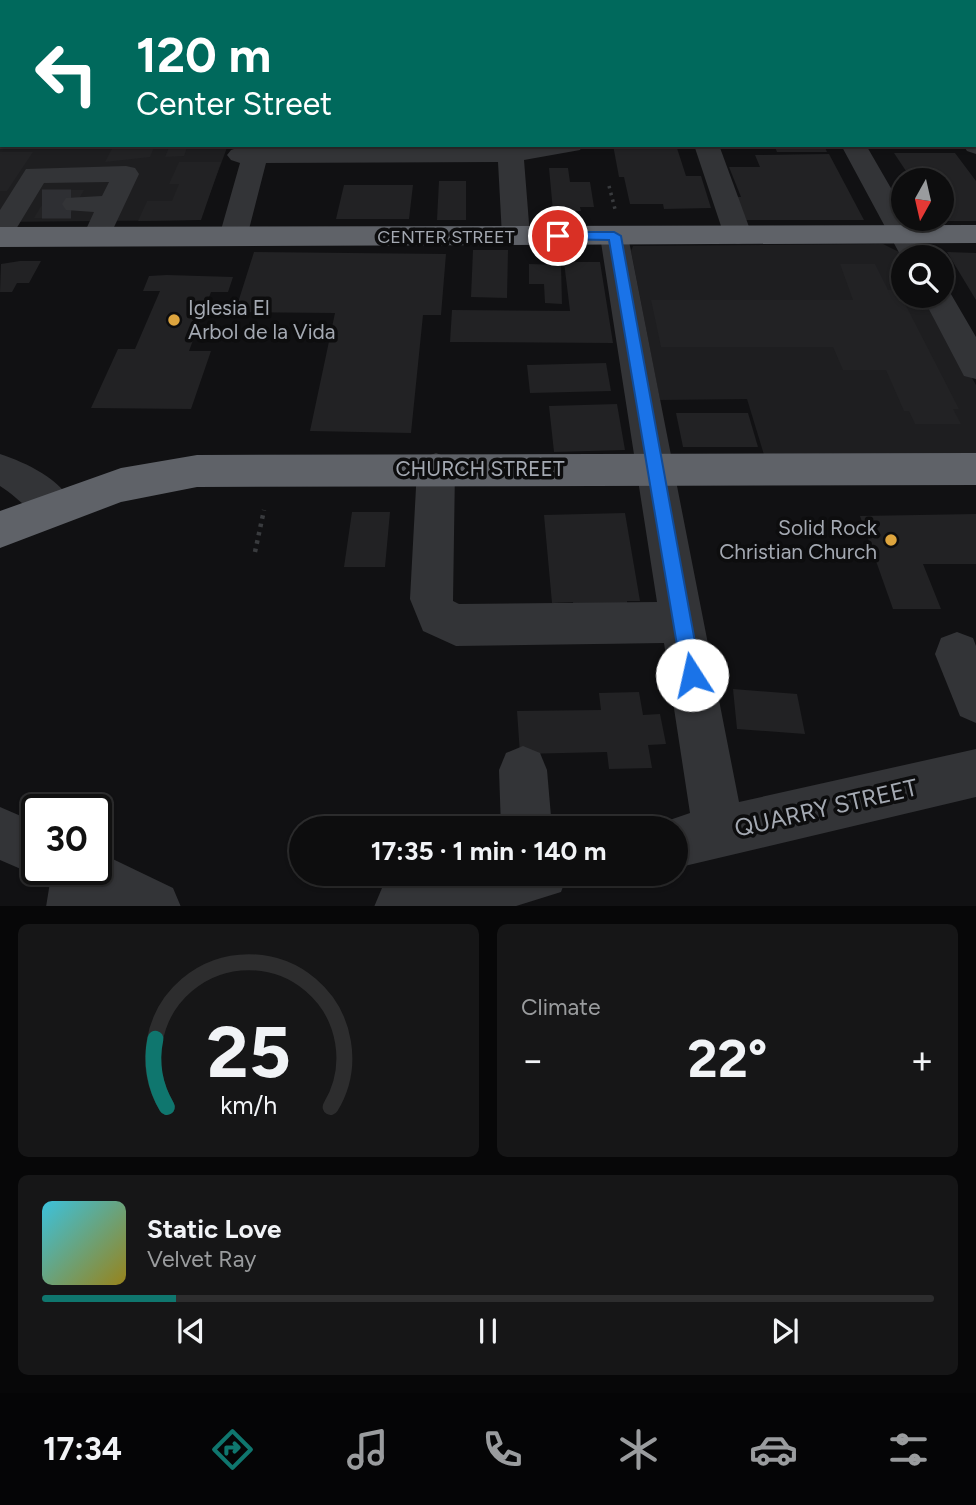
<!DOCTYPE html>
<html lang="en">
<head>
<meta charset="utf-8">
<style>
	:root { --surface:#0d0d0e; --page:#161617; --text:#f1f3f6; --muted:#9a9c9e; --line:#2d2d2e; --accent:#0f766e }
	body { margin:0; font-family:Figtree,sans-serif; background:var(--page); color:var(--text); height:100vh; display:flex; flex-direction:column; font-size:26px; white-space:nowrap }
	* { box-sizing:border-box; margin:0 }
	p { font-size:23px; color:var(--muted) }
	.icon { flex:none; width:38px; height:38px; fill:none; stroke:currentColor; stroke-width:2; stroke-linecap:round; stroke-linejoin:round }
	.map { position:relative; height:906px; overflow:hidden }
	.sheet { display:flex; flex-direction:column; gap:18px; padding:18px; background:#070708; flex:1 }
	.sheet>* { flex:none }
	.hud { position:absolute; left:0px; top:0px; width:976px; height:147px; box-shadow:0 2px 5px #0004,0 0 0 2px var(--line); background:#00695c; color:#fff; overflow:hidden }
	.needle { width:46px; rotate:188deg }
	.tools { position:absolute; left:891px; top:168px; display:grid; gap:14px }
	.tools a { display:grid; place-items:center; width:63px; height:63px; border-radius:50%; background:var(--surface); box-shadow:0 2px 5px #0004,0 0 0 2px var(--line); font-size:35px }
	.speed { position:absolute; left:21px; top:794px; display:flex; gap:14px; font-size:35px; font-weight:700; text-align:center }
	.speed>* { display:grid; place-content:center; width:91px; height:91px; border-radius:50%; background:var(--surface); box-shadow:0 2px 5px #0004,0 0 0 2px var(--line); line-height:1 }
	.speed .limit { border:4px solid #111; border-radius:10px; background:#fff; color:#111 }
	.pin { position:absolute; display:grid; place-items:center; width:60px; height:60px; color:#fff; margin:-30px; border:4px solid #fff; border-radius:50%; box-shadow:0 2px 7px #0007 }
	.me { position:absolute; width:77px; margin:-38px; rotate:350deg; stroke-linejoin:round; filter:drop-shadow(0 0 5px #0008) }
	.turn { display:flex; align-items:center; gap:24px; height:147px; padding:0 21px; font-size:32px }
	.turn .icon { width:91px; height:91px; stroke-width:2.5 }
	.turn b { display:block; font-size:49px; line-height:60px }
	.big { font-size:52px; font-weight:700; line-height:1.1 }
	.sheet .widget { flex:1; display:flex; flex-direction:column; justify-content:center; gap:10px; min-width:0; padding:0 24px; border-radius:10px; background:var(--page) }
	.sheet .dial { align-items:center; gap:0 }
	.dial svg { height:182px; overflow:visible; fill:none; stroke:var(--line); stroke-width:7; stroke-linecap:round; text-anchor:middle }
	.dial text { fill:var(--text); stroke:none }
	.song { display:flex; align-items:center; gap:21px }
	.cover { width:84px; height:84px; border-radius:10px; background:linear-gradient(135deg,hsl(190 70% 55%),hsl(50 70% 35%)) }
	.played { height:7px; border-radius:4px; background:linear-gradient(90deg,var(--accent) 15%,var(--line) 15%) }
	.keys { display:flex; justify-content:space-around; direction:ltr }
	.heat { display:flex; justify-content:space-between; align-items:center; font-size:38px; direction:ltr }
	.sheet .tiles { flex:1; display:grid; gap:18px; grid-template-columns:1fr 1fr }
	.widget:last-child { grid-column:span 2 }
	.trip { position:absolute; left:289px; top:816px; width:399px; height:70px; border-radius:35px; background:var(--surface); box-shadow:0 2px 5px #0004,0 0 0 2px var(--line); font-weight:700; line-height:70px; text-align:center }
	.dock { display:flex; height:112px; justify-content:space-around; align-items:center; background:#050506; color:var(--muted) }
	.dock .icon { width:49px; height:49px }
	.dock .on { color:var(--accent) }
	.dock b { font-size:32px; color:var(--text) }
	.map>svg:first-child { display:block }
</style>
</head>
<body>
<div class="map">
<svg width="976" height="907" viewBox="0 0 976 907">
	<rect width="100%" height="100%" fill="#111113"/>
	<g fill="#1e1e20">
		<polygon points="0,98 2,145 228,145 200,220 0,222"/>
		<polygon points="883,244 901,253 903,257 903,296 925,296 976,385 976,457 765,458 747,399 660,400 631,251 633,246"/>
	</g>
	<g fill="#222224">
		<polygon points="114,145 155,145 150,157 105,162"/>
		<polygon points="170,145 188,145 184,156 165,157"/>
		<polygon points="613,145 676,145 686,176 701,176 711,208 664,209 663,204 630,204 624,177 619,177"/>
		<polygon points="774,145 824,145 827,152 777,152"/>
		<polygon points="0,152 33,152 7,191 0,191"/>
		<polygon points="894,153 955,153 976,181 976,221 936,221 935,219 942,219 942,180 912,180"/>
		<polygon points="829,154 864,220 745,220 736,197 741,197 729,167 760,167 755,155"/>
		<polygon points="179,162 221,162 201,220 138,221 147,201 172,201 179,184 169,184"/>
		<polygon points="549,168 568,168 570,182 590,182 594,207 580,207 581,211 553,211"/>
		<polygon points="439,181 466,181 466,220 437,220"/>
		<polygon points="344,185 413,185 409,219 336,219"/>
		<polygon points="51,190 84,190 68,218 34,218"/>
		<polygon points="473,250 508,250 507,298 471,297"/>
		<polygon points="254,252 446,254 441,315 423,315 411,433 310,431 335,313 235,312"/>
		<polygon points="947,252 976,253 976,300"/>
		<polygon points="20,261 41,261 29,283 17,283 12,292 0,292 1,264"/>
		<polygon points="564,262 600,262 613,343 450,342 452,310 570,311"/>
		<polygon points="529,264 561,265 562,304 545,303 544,284 529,284"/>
		<polygon points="840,264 875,264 888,290 898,290 959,409 953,409 961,424 915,424 909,411 904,411 886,370 843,370 833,347 661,347 651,300 853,300"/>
		<polygon points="167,275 233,277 228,292 211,292 189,351 211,351 191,409 91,408 118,349 135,349 160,291 143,291 149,276"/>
		<polygon points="606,363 611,391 530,393 527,365"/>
		<polygon points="617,404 625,450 554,452 549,406"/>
		<polygon points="676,413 748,413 758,447 683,447"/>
		<polygon points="352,512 390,512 385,567 344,567"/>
		<polygon points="625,513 640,601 627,601 633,643 578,644 573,602 552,603 544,515"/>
		<polygon points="976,514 976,564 923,564 941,609 893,609 860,516"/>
		<polygon points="733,689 797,694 805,734 737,729"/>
		<polygon points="639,692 643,715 660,714 666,744 648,745 652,768 609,769 607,752 520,754 517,711 601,710 599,693"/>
	</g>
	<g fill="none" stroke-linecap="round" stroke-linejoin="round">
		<polyline stroke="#2e2f33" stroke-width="29" stroke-dasharray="29 14" stroke-linecap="butt" points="42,204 76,204"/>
		<polyline stroke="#393b3e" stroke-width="3.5" stroke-dasharray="2.5 4.5" stroke-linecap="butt" points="609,186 615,209"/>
		<polyline stroke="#393b3e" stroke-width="4.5" stroke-dasharray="3.5 5" stroke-linecap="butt" points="255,552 264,510"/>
		<g fill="#333437" fill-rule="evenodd">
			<polygon points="43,0 63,0 42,2"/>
			<polygon points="283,0 303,0 282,2"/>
			<polygon points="476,0 496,0 475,2"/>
			<polygon points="761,0 781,0 782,2 762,2"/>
			<polygon points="965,0 976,0 976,7 975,2"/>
			<rect x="0" y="117" width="2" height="14"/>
			<polygon points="975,137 976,138 976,154 967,151 963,145 975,145"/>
			<polygon points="245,145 270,147 583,145 580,150 524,160 530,236 526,242 516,245 506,242 502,236 498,162 266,163 247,237 243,243 233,246 223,243 219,237 240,163 231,160 227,155 231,150"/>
			<polygon points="694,145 719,145 752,235 748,241 738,244 728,241 724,235"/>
			<polygon points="841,145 866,145 903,209 903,219 908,219 930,257 903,260"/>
			<polygon points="126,166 135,168 139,174 107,242 97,245 87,242 83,236 94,212 66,210 62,204 66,198 102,196 109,182 44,183 10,239 0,242 0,210 26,169"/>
			<polygon points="614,227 624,230 628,236 739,802 976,749 976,797 676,868 676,828 656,828 658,824 690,813 664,643 456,646 423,631 410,599 417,469 423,458 436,453 449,458 455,469 453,601 459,604 657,602 600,236 604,230"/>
			<polygon points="942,287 948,289 976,337 976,379 964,376 922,296 942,296"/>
			<path d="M 0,454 C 27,463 61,479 74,506 L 69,518 C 40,528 23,500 0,486 Z"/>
			<polygon points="957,632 973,638 976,646 976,723 960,716 935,654 941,638"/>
			<polygon points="523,746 540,753 547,770 552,828 501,828 499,770 506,753"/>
			<polygon points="0,807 37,823 37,870 96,870 96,851 173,888 181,907 46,907 52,870 37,876 0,860"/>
			<polygon points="430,873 568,873 561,892 513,907 374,907 382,888"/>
		</g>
		<g fill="#5f6268" fill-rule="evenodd">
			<polygon points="976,225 976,243 0,247 0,227"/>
			<polygon points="976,453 976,485 197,487 121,502 0,548 0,511 121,468 197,455"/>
		</g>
	</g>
	<polygon fill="#1a73e8" stroke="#114b97" stroke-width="2" points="558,232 614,232 621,236 701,675 699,682 692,685 685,682 682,675 609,240 554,239 552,236"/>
	<g fill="#dea53e" stroke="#0d0d0e" stroke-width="2.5">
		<circle cx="174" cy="320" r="7"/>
		<circle cx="891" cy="540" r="7"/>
	</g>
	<g text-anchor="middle" stroke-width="7" stroke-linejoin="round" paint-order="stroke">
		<g font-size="18" fill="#a4a9b2" stroke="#0d0d0e">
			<text x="446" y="243">CENTER STREET</text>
		</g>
		<g font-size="21" fill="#a4a9b2" stroke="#0d0d0e" text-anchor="start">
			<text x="188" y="315">Iglesia El<tspan x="188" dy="24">Arbol de la Vida</tspan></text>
			<text x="877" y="535" text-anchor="end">Solid Rock<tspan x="877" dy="24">Christian Church</tspan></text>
		</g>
		<g font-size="21" fill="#a4a9b2" stroke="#0d0d0e">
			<text x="480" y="476">CHURCH STREET</text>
		</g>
		<g font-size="24" fill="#a4a9b2" stroke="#0d0d0e">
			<text transform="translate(826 808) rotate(-13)" y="8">QUARRY STREET</text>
		</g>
	</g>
</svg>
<div class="tools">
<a><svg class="needle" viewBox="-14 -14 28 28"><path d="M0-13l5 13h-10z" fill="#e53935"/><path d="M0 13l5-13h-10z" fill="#9a9c9e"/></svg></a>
<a><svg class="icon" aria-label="search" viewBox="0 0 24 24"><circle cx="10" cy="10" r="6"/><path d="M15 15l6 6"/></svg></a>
</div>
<div class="speed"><div class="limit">30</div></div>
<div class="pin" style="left:558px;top:236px;background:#d93025"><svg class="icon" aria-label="arrive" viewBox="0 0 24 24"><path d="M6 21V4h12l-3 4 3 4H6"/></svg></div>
<svg class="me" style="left:692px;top:675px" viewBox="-20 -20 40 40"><circle r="19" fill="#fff"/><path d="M0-13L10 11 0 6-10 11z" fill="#1a73e8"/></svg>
<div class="trip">17:35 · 1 min · 140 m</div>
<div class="hud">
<div class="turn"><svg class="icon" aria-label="left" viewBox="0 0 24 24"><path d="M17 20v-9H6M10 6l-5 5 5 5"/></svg><div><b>120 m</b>Center Street</div></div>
</div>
</div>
<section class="sheet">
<div class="tiles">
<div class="widget dial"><svg viewBox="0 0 100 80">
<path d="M14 69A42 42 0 1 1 86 69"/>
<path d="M14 69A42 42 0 0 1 9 39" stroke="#0f766e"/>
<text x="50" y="56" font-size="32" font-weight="700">25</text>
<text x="50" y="72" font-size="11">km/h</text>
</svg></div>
<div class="widget"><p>Climate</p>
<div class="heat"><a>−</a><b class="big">22°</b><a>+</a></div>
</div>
<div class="widget">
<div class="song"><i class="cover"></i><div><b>Static Love</b><p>Velvet Ray</p></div></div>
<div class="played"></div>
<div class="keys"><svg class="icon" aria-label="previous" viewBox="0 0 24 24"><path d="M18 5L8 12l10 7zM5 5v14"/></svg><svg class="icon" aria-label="pause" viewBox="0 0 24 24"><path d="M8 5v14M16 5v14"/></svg><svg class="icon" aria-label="next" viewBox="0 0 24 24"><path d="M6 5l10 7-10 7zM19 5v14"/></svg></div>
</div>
</div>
</section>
<nav class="dock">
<b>17:34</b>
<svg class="icon on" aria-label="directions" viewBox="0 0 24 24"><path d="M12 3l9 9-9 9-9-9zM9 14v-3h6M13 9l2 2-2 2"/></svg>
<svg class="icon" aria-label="music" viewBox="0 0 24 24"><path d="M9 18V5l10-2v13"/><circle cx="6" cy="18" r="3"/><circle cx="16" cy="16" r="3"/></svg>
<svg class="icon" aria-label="phone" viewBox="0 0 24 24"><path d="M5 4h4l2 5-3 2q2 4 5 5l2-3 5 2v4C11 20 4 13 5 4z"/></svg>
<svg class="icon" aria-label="climate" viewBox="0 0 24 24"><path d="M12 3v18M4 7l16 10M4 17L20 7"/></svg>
<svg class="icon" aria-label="car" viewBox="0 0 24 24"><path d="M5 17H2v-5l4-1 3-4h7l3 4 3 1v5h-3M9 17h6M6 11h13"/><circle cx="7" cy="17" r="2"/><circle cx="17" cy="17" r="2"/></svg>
<svg class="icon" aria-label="filters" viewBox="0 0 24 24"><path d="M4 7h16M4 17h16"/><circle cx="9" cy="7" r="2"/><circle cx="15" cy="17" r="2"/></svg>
</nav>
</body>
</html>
